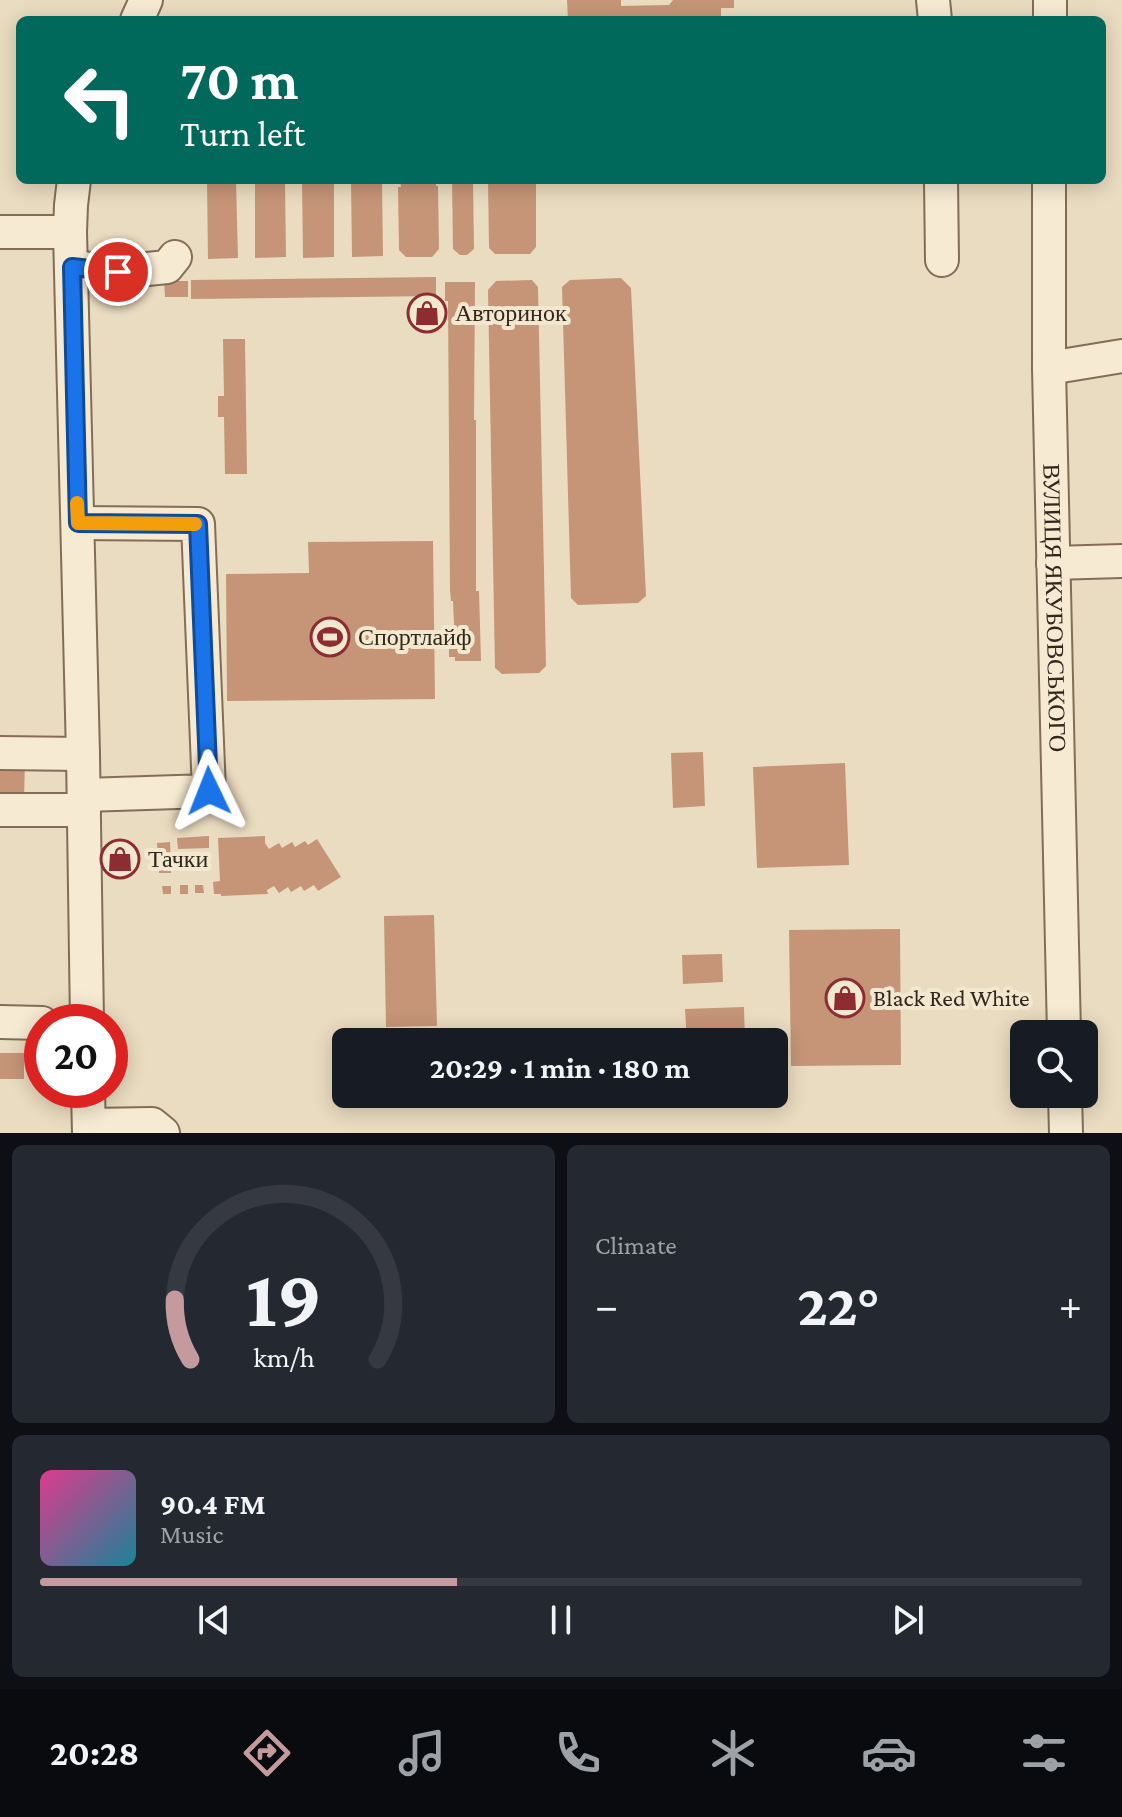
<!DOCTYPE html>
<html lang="en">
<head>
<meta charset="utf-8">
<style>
	:root { --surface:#171b24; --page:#242831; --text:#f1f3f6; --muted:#9ea1a6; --line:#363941; --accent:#c49a9e }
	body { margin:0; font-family:"Crimson Pro",serif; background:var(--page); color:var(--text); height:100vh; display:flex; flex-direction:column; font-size:30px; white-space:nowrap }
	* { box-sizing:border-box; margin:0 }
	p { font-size:26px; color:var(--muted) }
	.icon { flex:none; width:44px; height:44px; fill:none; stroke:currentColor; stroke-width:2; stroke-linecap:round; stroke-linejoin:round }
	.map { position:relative; height:1133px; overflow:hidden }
	.details { display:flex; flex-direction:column; gap:12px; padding:12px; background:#0d0f14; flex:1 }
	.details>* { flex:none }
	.top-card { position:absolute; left:16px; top:16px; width:1090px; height:168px; border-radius:12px; box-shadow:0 4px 20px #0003; background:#00695c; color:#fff; overflow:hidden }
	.tools { position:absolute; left:1010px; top:1020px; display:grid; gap:16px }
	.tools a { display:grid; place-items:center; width:88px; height:88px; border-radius:12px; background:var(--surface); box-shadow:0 4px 20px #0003; font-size:40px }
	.speed { position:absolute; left:24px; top:1004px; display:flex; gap:16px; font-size:40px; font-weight:700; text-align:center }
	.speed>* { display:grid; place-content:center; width:104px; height:104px; border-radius:50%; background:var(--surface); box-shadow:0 4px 20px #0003; line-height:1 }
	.speed .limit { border:12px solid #d22; background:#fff; color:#111 }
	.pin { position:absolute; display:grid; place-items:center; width:68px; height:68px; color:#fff; margin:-34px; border:4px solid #fff; border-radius:50%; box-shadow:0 2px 8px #0007 }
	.me { position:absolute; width:88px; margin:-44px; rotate:358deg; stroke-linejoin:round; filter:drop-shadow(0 0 6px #0008) }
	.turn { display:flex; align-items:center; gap:28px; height:168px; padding:0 32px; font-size:36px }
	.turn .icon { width:104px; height:104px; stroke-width:2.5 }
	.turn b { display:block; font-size:56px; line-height:68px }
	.big { font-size:60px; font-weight:700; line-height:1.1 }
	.details .card { flex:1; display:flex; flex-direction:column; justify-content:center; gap:12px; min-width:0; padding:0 28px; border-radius:12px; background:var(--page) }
	.details .dial { align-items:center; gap:0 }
	.dial svg { height:208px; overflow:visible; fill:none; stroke:var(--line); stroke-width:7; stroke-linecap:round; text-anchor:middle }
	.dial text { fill:var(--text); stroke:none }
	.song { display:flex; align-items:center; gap:24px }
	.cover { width:96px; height:96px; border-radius:12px; background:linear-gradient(135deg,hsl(330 70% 55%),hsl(190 70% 35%)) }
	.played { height:8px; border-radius:4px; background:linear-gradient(90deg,var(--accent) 40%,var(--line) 40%) }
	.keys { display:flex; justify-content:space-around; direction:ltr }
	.heat { display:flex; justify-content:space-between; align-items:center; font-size:44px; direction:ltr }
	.details .tiles { flex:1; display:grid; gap:12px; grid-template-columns:1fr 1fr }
	.card:last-child { grid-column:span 2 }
	.trip { position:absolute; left:332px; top:1028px; width:456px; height:80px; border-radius:12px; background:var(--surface); box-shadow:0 4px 20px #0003; font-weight:700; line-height:80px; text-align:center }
	.tab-bar { display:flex; height:128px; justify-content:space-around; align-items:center; background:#090b0e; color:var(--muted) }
	.tab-bar .icon { width:56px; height:56px }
	.tab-bar .current { color:var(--accent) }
	.tab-bar b { font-size:36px; color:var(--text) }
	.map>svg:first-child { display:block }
</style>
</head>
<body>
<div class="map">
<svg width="1122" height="1133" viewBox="0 0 1122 1133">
	<rect width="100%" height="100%" fill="#eadcc0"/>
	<g fill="#c69578">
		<polygon points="567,0 621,0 621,6 669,5 673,0 734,0 734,8 721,8 721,18 718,20 568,20"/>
		<polygon points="207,180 236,180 238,258 208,259"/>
		<polygon points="255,180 285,180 286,257 255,258"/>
		<polygon points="302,180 334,180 334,257 303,258"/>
		<polygon points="351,180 382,180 383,256 352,257"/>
		<polygon points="400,180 436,180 436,186 438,186 439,249 432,257 406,257 399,250 398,187 401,187"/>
		<polygon points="452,180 473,180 474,249 467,255 460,255 453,249"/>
		<polygon points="488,180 536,180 536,247 530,254 495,254 489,248"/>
		<polygon points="436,277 436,296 191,299 191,280"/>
		<polygon points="621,278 631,288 646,596 638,603 578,605 571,598 562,287 570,280"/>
		<polygon points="532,280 538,287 546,666 539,673 502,674 495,668 488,290 496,281"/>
		<polygon points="164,281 188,281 188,297 165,297"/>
		<polygon points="445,282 475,282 474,420 476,420 476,591 479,591 481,661 455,661 455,657 449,657 449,645 455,645 453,601 451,601 450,591 448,301 445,301"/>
		<polygon points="223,339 245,339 247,474 225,474 224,417 218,417 218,396 224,396"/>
		<polygon points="433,541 435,699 227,701 226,574 309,573 308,542"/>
		<polygon points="703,752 705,806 673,808 671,753"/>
		<polygon points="0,761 25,761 24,800 0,799"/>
		<polygon points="845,763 849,865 757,868 753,767"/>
		<polygon points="209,836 209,848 178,849 177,838"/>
		<polygon points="265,836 265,843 269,849 279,843 282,848 292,842 295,847 305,841 308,845 317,839 341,877 318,891 314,885 304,891 301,886 291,892 288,887 279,893 274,886 267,890 268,894 221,896 221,894 214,894 213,882 220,881 218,838"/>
		<polygon points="170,842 171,873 159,873 157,843"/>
		<polygon points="180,858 188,858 189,866 180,867"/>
		<polygon points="195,858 203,858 204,866 196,866"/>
		<rect x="180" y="885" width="8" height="9"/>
		<polygon points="195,885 203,885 204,893 195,893"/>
		<polygon points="162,886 171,886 171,894 163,894"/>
		<polygon points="434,915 437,1026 386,1027 384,916"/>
		<polygon points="900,929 901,1065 791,1066 789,930"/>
		<polygon points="722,954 723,982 683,984 682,955"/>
		<polygon points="744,1007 745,1042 687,1042 685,1009"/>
		<rect x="0" y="1053" width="24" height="26"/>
	</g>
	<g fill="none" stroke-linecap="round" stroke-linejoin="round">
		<defs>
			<g id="minor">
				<polyline points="933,0 935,20"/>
				<polyline points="137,20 146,0"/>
				<polyline points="1050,20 1050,0"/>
				<polyline points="74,180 71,205 70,232 83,754 87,1022"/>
				<polyline points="941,180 942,260"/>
				<path id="s1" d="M 1049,180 L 1049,368 L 1064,1034"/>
				<polyline points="0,232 70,232"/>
				<polyline points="72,267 118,272 167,267 175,257"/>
				<polyline points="1049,368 1122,356"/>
				<polyline points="78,523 198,524 209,791 84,795"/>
				<polyline points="1053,563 1122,561"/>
				<polyline points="0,753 83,754"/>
				<polyline points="0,810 84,810"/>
				<polyline points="0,1022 42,1023"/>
				<polyline points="88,1090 89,1133"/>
				<polyline points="1065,1094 1066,1133"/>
				<polyline points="89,1125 152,1124 163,1133"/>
			</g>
		</defs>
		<use href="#minor" stroke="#826d59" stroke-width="36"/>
		<use href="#minor" stroke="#f6ead2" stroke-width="32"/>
	</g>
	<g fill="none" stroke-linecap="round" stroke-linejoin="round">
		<defs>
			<polyline id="route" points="118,272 72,267 78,523 198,524 209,791"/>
		</defs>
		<use href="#route" stroke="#114b97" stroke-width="20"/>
		<use href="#route" stroke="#1a73e8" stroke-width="14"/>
		<polyline stroke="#f59e0b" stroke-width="14" points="77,503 78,523 195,524"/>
	</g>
	<defs>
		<symbol id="shop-ring" viewBox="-11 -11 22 22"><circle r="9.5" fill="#f2e7cf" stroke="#8d2d32" stroke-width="1.5"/><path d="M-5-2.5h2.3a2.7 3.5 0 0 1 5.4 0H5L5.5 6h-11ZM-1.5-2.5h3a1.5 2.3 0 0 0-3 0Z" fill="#8d2d32"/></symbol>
		<symbol id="stadium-ring" viewBox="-11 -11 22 22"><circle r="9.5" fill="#f2e7cf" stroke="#8d2d32" stroke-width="1.5"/><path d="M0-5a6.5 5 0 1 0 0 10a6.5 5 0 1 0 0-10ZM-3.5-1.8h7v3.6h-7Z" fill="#8d2d32"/></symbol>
	</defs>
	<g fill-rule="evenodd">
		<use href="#shop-ring" x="405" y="291" width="44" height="44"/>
		<use href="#stadium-ring" x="308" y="615" width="44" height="44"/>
		<use href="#shop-ring" x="98" y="837" width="44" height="44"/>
		<use href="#shop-ring" x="823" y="976" width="44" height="44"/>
	</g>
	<g text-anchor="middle" stroke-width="8" stroke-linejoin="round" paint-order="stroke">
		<g font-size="24" fill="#33261d" stroke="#f2e7cf" text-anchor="start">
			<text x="455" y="321">Авторинок</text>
			<text x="358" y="645">Спортлайф</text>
			<text x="148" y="867">Тачки</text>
			<text x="873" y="1006">Black Red White</text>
		</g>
		<g font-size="24" fill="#33261d" stroke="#f2e7cf">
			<text dy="8" stroke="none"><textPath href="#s1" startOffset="428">ВУЛИЦЯ ЯКУБОВСЬКОГО</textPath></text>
		</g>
	</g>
</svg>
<div class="tools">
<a><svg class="icon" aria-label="search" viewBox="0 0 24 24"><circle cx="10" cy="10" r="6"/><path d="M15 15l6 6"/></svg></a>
</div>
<div class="speed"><div class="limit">20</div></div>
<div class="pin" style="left:118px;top:272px;background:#d93025"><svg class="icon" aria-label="arrive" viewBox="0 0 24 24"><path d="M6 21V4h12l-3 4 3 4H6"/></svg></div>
<svg class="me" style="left:209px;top:791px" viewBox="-20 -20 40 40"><path d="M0-17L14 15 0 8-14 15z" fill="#1a73e8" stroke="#fff" stroke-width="4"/></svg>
<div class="trip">20:29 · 1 min · 180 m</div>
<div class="top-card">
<div class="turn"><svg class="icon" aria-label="left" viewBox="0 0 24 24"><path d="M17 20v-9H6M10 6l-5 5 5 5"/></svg><div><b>70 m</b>Turn left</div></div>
</div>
</div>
<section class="details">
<div class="tiles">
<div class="card dial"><svg viewBox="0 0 100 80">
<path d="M14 69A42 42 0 1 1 86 69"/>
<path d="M14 69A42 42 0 0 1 8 46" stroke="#c49a9e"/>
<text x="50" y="56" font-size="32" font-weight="700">19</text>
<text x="50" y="72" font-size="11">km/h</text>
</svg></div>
<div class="card"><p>Climate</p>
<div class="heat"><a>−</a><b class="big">22°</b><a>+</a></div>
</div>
<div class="card">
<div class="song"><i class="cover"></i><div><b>90.4 FM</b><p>Music</p></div></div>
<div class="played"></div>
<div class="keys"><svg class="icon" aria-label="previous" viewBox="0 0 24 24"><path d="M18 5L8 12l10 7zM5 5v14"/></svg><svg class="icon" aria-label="pause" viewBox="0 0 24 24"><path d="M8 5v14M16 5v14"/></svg><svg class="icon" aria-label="next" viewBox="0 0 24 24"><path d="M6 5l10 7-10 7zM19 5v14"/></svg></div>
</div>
</div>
</section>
<nav class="tab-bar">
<b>20:28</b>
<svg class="icon current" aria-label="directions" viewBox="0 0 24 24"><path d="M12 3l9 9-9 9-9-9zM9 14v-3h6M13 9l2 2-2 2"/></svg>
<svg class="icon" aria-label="music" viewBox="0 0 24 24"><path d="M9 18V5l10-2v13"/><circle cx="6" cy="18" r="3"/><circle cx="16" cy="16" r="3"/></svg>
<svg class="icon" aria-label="phone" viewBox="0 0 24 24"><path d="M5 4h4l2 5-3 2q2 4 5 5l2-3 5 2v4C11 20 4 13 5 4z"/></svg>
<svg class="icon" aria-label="climate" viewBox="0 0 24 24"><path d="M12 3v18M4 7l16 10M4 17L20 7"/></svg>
<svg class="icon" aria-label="car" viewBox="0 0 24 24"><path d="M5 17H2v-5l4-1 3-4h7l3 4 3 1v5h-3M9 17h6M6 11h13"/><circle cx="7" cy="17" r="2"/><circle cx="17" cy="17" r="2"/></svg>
<svg class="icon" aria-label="filters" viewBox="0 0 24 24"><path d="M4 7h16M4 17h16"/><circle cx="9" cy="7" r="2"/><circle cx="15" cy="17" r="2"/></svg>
</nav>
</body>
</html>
